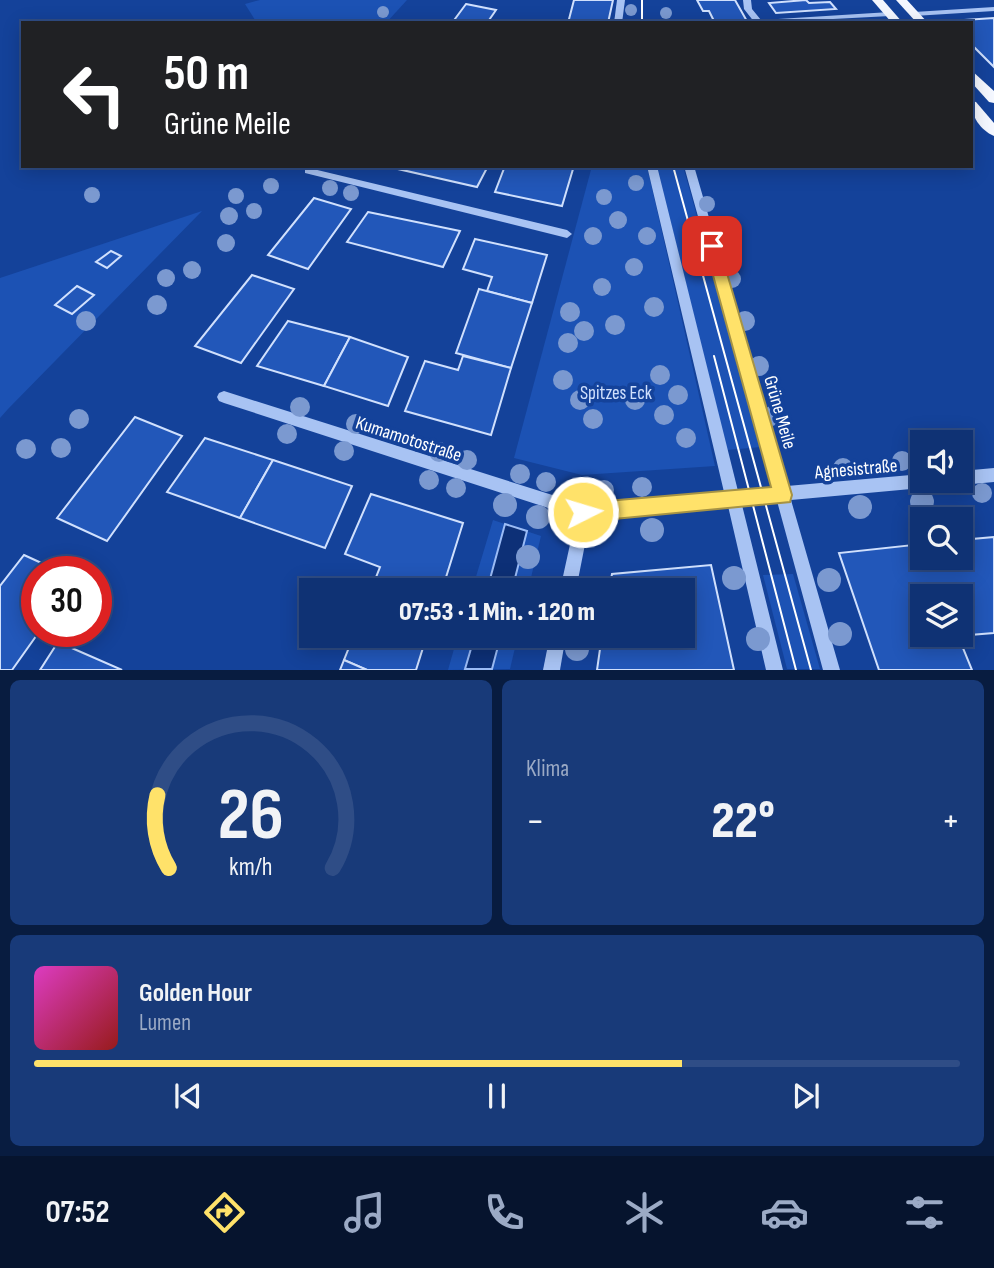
<!DOCTYPE html>
<html lang="de">
<head>
<meta charset="utf-8">
<style>
	:root { --surface:#0f3274; --page:#183a79; --text:#f1f3f6; --muted:#9baac5; --line:#2f4d86; --accent:#ffe26a }
	body { margin:0; font-family:"Sofia Sans Condensed",sans-serif; background:var(--page); color:var(--text); height:100vh; display:flex; flex-direction:column; font-size:26px; white-space:nowrap }
	* { box-sizing:border-box; margin:0 }
	p { font-size:23px; color:var(--muted) }
	.icon { flex:none; width:38px; height:38px; fill:none; stroke:currentColor; stroke-width:2; stroke-linecap:round; stroke-linejoin:round }
	.map { position:relative; height:670px; overflow:hidden }
	.drawer { display:flex; flex-direction:column; gap:10px; padding:10px; background:#081c40; flex:1 }
	.drawer>* { flex:none }
	.guide { position:absolute; left:21px; top:21px; width:952px; height:147px; border-radius:0px; box-shadow:0 4px 18px #0003,0 0 0 2px var(--line); background:#202124; color:#fff; overflow:hidden }
	.controls { position:absolute; left:910px; top:430px; display:grid; gap:14px }
	.controls a { display:grid; place-items:center; width:63px; height:63px; border-radius:0px; background:var(--surface); box-shadow:0 4px 18px #0003,0 0 0 2px var(--line); font-size:35px }
	.speed { position:absolute; left:21px; top:556px; display:flex; gap:14px; font-size:35px; font-weight:700; text-align:center }
	.speed>* { display:grid; place-content:center; width:91px; height:91px; border-radius:50%; background:var(--surface); box-shadow:0 4px 18px #0003,0 0 0 2px var(--line); line-height:1 }
	.speed .limit { border:10px solid #d22; background:#fff; color:#111 }
	.pin { position:absolute; display:grid; place-items:center; width:60px; height:60px; color:#fff; margin:-30px; border-radius:14px; box-shadow:0 4px 10px #0006 }
	.me { position:absolute; width:77px; margin:-38px; rotate:85deg; stroke-linejoin:round; filter:drop-shadow(0 0 5px #0008) }
	.turn { display:flex; align-items:center; gap:24px; height:147px; padding:0 28px; font-size:32px }
	.turn .icon { width:91px; height:91px; stroke-width:2.5 }
	.turn b { display:block; font-size:49px; line-height:60px }
	.big { font-size:52px; font-weight:800; line-height:1.1 }
	.drawer .card { flex:1; display:flex; flex-direction:column; justify-content:center; gap:10px; min-width:0; padding:0 24px; border-radius:10px; background:var(--page) }
	.drawer .dial { align-items:center; gap:0 }
	.dial svg { height:182px; overflow:visible; fill:none; stroke:var(--line); stroke-width:7; stroke-linecap:round; text-anchor:middle }
	.dial text { fill:var(--text); stroke:none }
	.song { display:flex; align-items:center; gap:21px }
	.cover { width:84px; height:84px; border-radius:10px; background:linear-gradient(135deg,hsl(310 70% 55%),hsl(0 70% 35%)) }
	.played { height:7px; border-radius:4px; background:linear-gradient(90deg,var(--accent) 70%,var(--line) 70%) }
	.keys { display:flex; justify-content:space-around; direction:ltr }
	.heat { display:flex; justify-content:space-between; align-items:center; font-size:38px; direction:ltr }
	.drawer .tiles { flex:1; display:grid; gap:10px; grid-template-columns:1fr 1fr }
	.card:last-child { grid-column:span 2 }
	.trip { position:absolute; left:299px; top:578px; width:396px; height:70px; border-radius:0px; background:var(--surface); box-shadow:0 4px 18px #0003,0 0 0 2px var(--line); font-weight:800; line-height:70px; text-align:center }
	.dock { display:flex; height:112px; justify-content:space-around; align-items:center; background:#06142e; color:var(--muted) }
	.dock .icon { width:49px; height:49px }
	.dock .current { color:var(--accent) }
	.dock b { font-size:32px; color:var(--text) }
	.map>svg:first-child { display:block }
</style>
</head>
<body>
<div class="map">
<svg width="994" height="670" viewBox="0 0 994 670">
	<rect width="100%" height="100%" fill="#14429a"/>
	<g fill="#1c52b4">
		<polygon points="260,0 407,0 386,23 257,23 245,4"/>
		<polygon points="592,166 647,166 715,466 582,475 514,458"/>
		<polygon points="657,166 683,166 761,447 727,450"/>
		<polygon points="202,211 8,409 0,418 0,278"/>
		<polygon points="493,520 541,536 528,590 472,590"/>
		<polygon points="793,574 820,669 787,669 763,575"/>
		<polygon points="458,635 518,635 510,669 448,670"/>
	</g>
	<g fill="#0d3077" stroke="#9bbcf6" stroke-width="2">
		<polygon points="505,524 527,531 512,590 487,590"/>
		<polygon points="475,635 501,635 492,669 465,669"/>
	</g>
	<g fill="#2257b9" stroke="#d0e0fd" stroke-width="2" fill-rule="evenodd">
		<polygon points="574,0 613,0 608,23 568,23"/>
		<polygon points="697,0 735,0 748,23 715,23 709,11 703,11"/>
		<polygon points="806,0 809,3 830,2 836,9 776,13 769,3"/>
		<polygon points="466,4 496,10 487,23 452,23"/>
		<polygon points="994,18 994,67 971,44 971,23 949,21"/>
		<polygon points="400,166 488,166 477,187 398,169"/>
		<polygon points="505,166 556,166 573,169 562,206 495,192"/>
		<polygon points="314,198 351,209 308,269 268,255"/>
		<polygon points="368,212 460,231 443,267 347,242"/>
		<polygon points="475,239 547,255 532,303 487,291 492,277 463,269"/>
		<polygon points="111,251 121,256 107,268 96,262"/>
		<polygon points="252,275 294,289 241,363 195,346"/>
		<polygon points="77,286 94,295 72,314 55,305"/>
		<polygon points="479,289 532,303 511,368 456,353"/>
		<polygon points="288,321 350,337 324,386 257,366"/>
		<polygon points="350,337 408,357 388,406 324,386"/>
		<polygon points="463,356 511,368 491,435 405,411 425,361 458,370"/>
		<polygon points="135,417 182,436 107,541 57,518"/>
		<polygon points="205,438 273,460 240,518 167,492"/>
		<polygon points="273,460 352,486 325,548 240,518"/>
		<polygon points="371,494 463,523 442,590 371,590 380,567 345,554"/>
		<path d="M 994,537 L 994,633 L 958,636 L 972,670 L 879,670 L 839,553 L 922,544 L 922,558 L 961,558 L 961,540 ZM 922,597 L 961,597 L 961,635 L 922,635 Z"/>
		<polygon points="24,555 61,572 37,572 39,632 12,670 0,670 0,586"/>
		<polygon points="711,565 734,670 597,670 602,635 682,635 682,590 609,590 612,574"/>
		<polygon points="354,635 427,635 416,670 367,670 344,660"/>
		<polygon points="58,642 122,670 40,670"/>
		<polygon points="344,660 367,670 340,670"/>
	</g>
	<g fill="none" stroke-linecap="round" stroke-linejoin="round">
		<g fill="#a8c3f3" fill-rule="evenodd">
			<polygon points="617,0 625,0 622,23 614,23"/>
			<polygon points="743,0 751,0 752,9 761,20 890,12 894,14 890,16 755,23 744,9"/>
			<polygon points="994,7 994,11 914,16 910,14 914,12"/>
			<polygon points="647,166 657,166 738,491 773,487 684,166 694,166 787,486 922,474 922,481 929,481 927,486 922,488 791,500 840,670 823,670 777,501 742,505 783,670 766,670 728,506 590,519 576,590 560,590 576,517 224,403 219,401 217,397 219,393 224,391 584,505 724,492"/>
			<polygon points="309,168 567,230 572,234 567,238 305,173 305,169"/>
			<polygon points="994,468 994,482 961,485 955,481 961,481 961,471"/>
			<polygon points="550,635 566,635 560,670 543,670"/>
		</g>
		<g fill="#f4f7ff" fill-rule="evenodd">
			<polygon points="872,0 883,0 903,23 892,23"/>
			<polygon points="896,0 907,0 928,23 917,23"/>
			<polygon points="971,70 994,91 994,103 989,102 971,82"/>
			<path d="M 971,101 L 976,102 L 994,123 L 994,136 C 980,130 971,116 971,101 Z"/>
		</g>
		<g stroke="#fff" stroke-width="2">
			<polyline points="642,0 642,23"/>
			<polyline points="673,166 811,670"/>
			<polyline points="714,356 796,670"/>
		</g>
	</g>
	<g fill="#7b99d0">
		<circle cx="631" cy="10" r="6"/>
		<circle cx="383" cy="12" r="6"/>
		<circle cx="666" cy="13" r="6"/>
		<circle cx="636" cy="183" r="8"/>
		<circle cx="271" cy="186" r="8"/>
		<circle cx="330" cy="188" r="8"/>
		<circle cx="351" cy="193" r="8"/>
		<circle cx="92" cy="195" r="8"/>
		<circle cx="236" cy="196" r="8"/>
		<circle cx="604" cy="197" r="8"/>
		<circle cx="707" cy="204" r="8"/>
		<circle cx="254" cy="211" r="8"/>
		<circle cx="229" cy="216" r="9"/>
		<circle cx="618" cy="220" r="9"/>
		<circle cx="593" cy="236" r="9"/>
		<circle cx="647" cy="236" r="9"/>
		<circle cx="720" cy="240" r="9"/>
		<circle cx="226" cy="243" r="9"/>
		<circle cx="634" cy="267" r="9"/>
		<circle cx="192" cy="270" r="9"/>
		<circle cx="166" cy="278" r="9"/>
		<circle cx="732" cy="279" r="9"/>
		<circle cx="602" cy="287" r="9"/>
		<circle cx="157" cy="305" r="10"/>
		<circle cx="654" cy="307" r="10"/>
		<circle cx="570" cy="312" r="10"/>
		<circle cx="86" cy="321" r="10"/>
		<circle cx="745" cy="321" r="10"/>
		<circle cx="615" cy="325" r="10"/>
		<circle cx="584" cy="331" r="10"/>
		<circle cx="568" cy="343" r="10"/>
		<circle cx="759" cy="366" r="10"/>
		<circle cx="660" cy="375" r="10"/>
		<circle cx="563" cy="380" r="10"/>
		<circle cx="678" cy="395" r="10"/>
		<circle cx="580" cy="400" r="10"/>
		<circle cx="635" cy="400" r="10"/>
		<circle cx="300" cy="407" r="10"/>
		<circle cx="664" cy="415" r="10"/>
		<circle cx="772" cy="416" r="10"/>
		<circle cx="79" cy="419" r="10"/>
		<circle cx="593" cy="419" r="10"/>
		<circle cx="356" cy="424" r="10"/>
		<circle cx="287" cy="434" r="10"/>
		<circle cx="686" cy="438" r="10"/>
		<circle cx="61" cy="448" r="10"/>
		<circle cx="26" cy="449" r="10"/>
		<circle cx="344" cy="451" r="10"/>
		<circle cx="439" cy="452" r="10"/>
		<circle cx="467" cy="460" r="10"/>
		<circle cx="902" cy="461" r="10"/>
		<circle cx="843" cy="468" r="10"/>
		<circle cx="520" cy="474" r="10"/>
		<circle cx="429" cy="480" r="10"/>
		<circle cx="546" cy="482" r="10"/>
		<circle cx="642" cy="487" r="10"/>
		<circle cx="456" cy="488" r="10"/>
		<circle cx="604" cy="490" r="10"/>
		<circle cx="982" cy="493" r="10"/>
		<circle cx="922" cy="502" r="12"/>
		<circle cx="505" cy="505" r="12"/>
		<circle cx="860" cy="507" r="12"/>
		<circle cx="538" cy="517" r="12"/>
		<circle cx="652" cy="530" r="12"/>
		<circle cx="528" cy="557" r="12"/>
		<circle cx="734" cy="578" r="12"/>
		<circle cx="829" cy="580" r="12"/>
		<circle cx="840" cy="634" r="12"/>
		<circle cx="758" cy="639" r="12"/>
		<circle cx="577" cy="649" r="12"/>
	</g>
	<polygon fill="#ffe26a" stroke="#a69345" stroke-width="2" points="712,241 719,246 792,495 790,502 583,522 577,519 574,512 577,506 583,503 771,487 705,246"/>
	<g text-anchor="middle" stroke-width="7" stroke-linejoin="round" paint-order="stroke">
		<g font-size="19" fill="#d0e0fd" stroke="#14429a">
			<text x="616" y="399">Spitzes Eck</text>
		</g>
		<g font-size="19" fill="#fff" stroke="#14429a">
			<text transform="translate(781 412) rotate(74)" y="7">Grüne Meile</text>
			<text transform="translate(409 438) rotate(18)" y="7">Kumamotostraße</text>
			<text transform="translate(856 468) rotate(-5)" y="7">Agnesistraße</text>
		</g>
	</g>
</svg>
<div class="controls">
<a><svg class="icon" aria-label="sound" viewBox="0 0 24 24"><path d="M4 9h4l5-4v14l-5-4H4zM17 9q2 3 0 6"/></svg></a>
<a><svg class="icon" aria-label="search" viewBox="0 0 24 24"><circle cx="10" cy="10" r="6"/><path d="M15 15l6 6"/></svg></a>
<a><svg class="icon" aria-label="layers" viewBox="0 0 24 24"><path d="M12 4l9 5-9 5-9-5zM3 14l9 5 9-5"/></svg></a>
</div>
<div class="speed"><div class="limit">30</div></div>
<div class="pin" style="left:712px;top:246px;background:#d93025"><svg class="icon" aria-label="arrive" viewBox="0 0 24 24"><path d="M6 21V4h12l-3 4 3 4H6"/></svg></div>
<svg class="me" style="left:583px;top:512px" viewBox="-20 -20 40 40"><circle r="17" fill="#ffe26a" stroke="#fff" stroke-width="3"/><path d="M0-11L8 9 0 5-8 9z" fill="#fff"/></svg>
<div class="trip">07:53 · 1 Min. · 120 m</div>
<div class="guide">
<div class="turn"><svg class="icon" aria-label="left" viewBox="0 0 24 24"><path d="M17 20v-9H6M10 6l-5 5 5 5"/></svg><div><b>50 m</b>Grüne Meile</div></div>
</div>
</div>
<section class="drawer">
<div class="tiles">
<div class="card dial"><svg viewBox="0 0 100 80">
<path d="M14 69A42 42 0 1 1 86 69"/>
<path d="M14 69A42 42 0 0 1 9 37" stroke="#ffe26a"/>
<text x="50" y="56" font-size="32" font-weight="700">26</text>
<text x="50" y="72" font-size="11">km/h</text>
</svg></div>
<div class="card"><p>Klima</p>
<div class="heat"><a>−</a><b class="big">22°</b><a>+</a></div>
</div>
<div class="card">
<div class="song"><i class="cover"></i><div><b>Golden Hour</b><p>Lumen</p></div></div>
<div class="played"></div>
<div class="keys"><svg class="icon" aria-label="previous" viewBox="0 0 24 24"><path d="M18 5L8 12l10 7zM5 5v14"/></svg><svg class="icon" aria-label="pause" viewBox="0 0 24 24"><path d="M8 5v14M16 5v14"/></svg><svg class="icon" aria-label="next" viewBox="0 0 24 24"><path d="M6 5l10 7-10 7zM19 5v14"/></svg></div>
</div>
</div>
</section>
<nav class="dock">
<b>07:52</b>
<svg class="icon current" aria-label="directions" viewBox="0 0 24 24"><path d="M12 3l9 9-9 9-9-9zM9 14v-3h6M13 9l2 2-2 2"/></svg>
<svg class="icon" aria-label="music" viewBox="0 0 24 24"><path d="M9 18V5l10-2v13"/><circle cx="6" cy="18" r="3"/><circle cx="16" cy="16" r="3"/></svg>
<svg class="icon" aria-label="phone" viewBox="0 0 24 24"><path d="M5 4h4l2 5-3 2q2 4 5 5l2-3 5 2v4C11 20 4 13 5 4z"/></svg>
<svg class="icon" aria-label="climate" viewBox="0 0 24 24"><path d="M12 3v18M4 7l16 10M4 17L20 7"/></svg>
<svg class="icon" aria-label="car" viewBox="0 0 24 24"><path d="M5 17H2v-5l4-1 3-4h7l3 4 3 1v5h-3M9 17h6M6 11h13"/><circle cx="7" cy="17" r="2"/><circle cx="17" cy="17" r="2"/></svg>
<svg class="icon" aria-label="filters" viewBox="0 0 24 24"><path d="M4 7h16M4 17h16"/><circle cx="9" cy="7" r="2"/><circle cx="15" cy="17" r="2"/></svg>
</nav>
</body>
</html>
